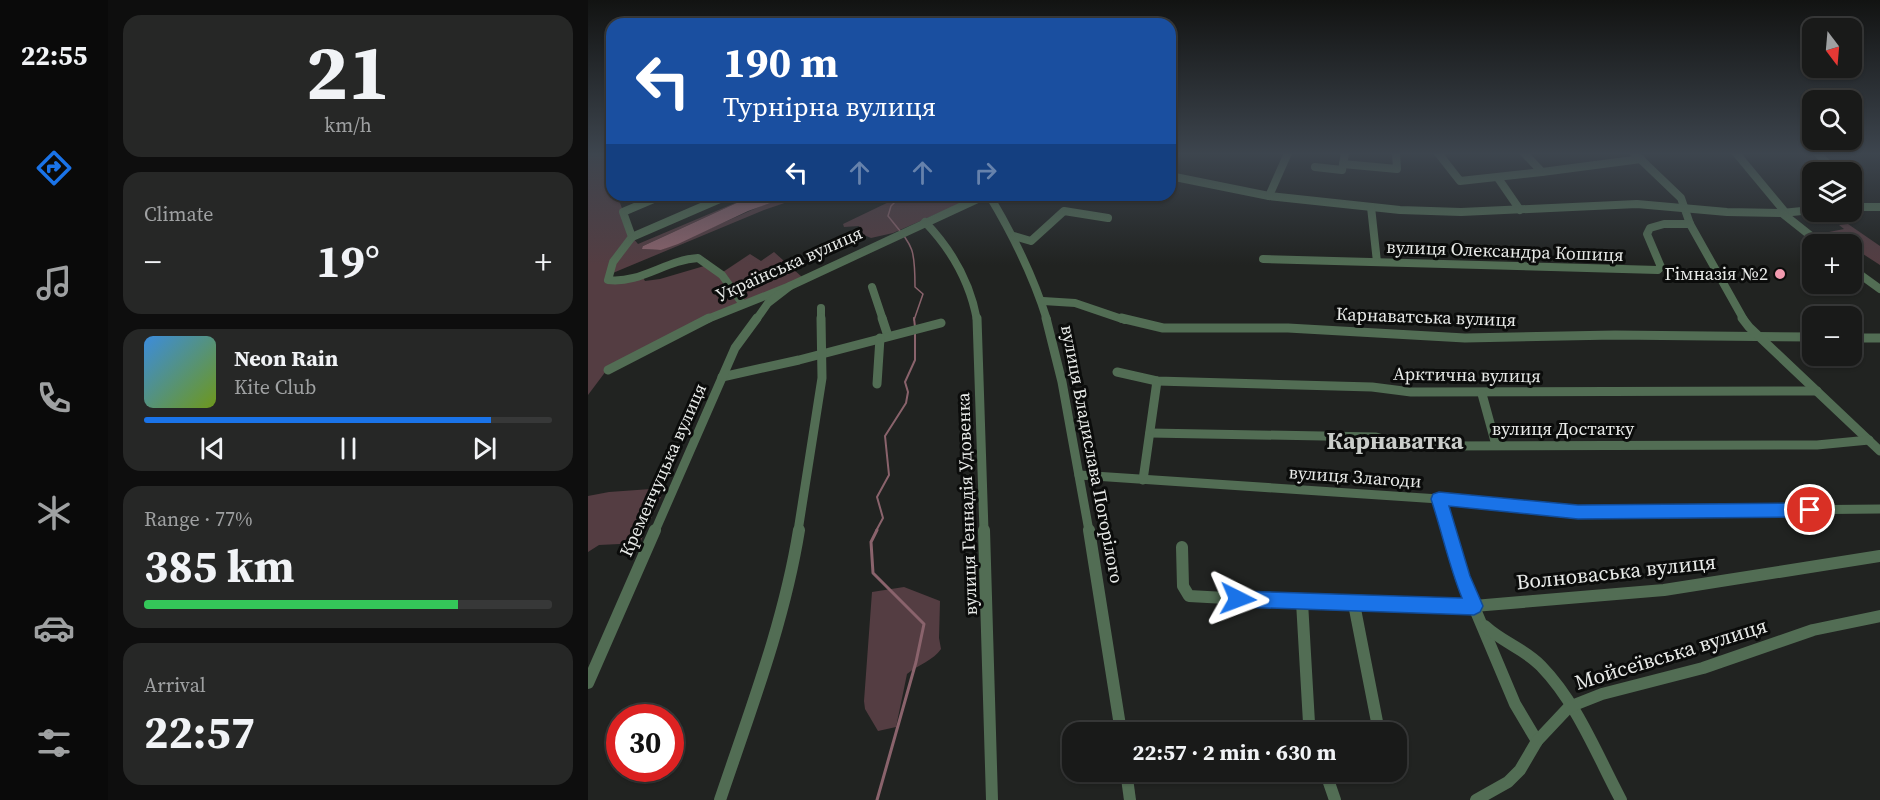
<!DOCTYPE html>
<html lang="en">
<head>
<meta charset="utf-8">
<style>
	:root { --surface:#191a19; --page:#262726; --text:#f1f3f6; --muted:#9fa1a2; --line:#373838; --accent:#1a73e8 }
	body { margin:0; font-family:"Source Serif 4",serif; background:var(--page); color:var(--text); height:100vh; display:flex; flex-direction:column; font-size:22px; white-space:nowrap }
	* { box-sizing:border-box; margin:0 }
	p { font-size:20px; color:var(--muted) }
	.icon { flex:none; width:33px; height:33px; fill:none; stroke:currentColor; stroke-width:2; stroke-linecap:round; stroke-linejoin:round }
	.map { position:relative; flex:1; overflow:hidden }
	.drawer { display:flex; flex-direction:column; gap:15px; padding:15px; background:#0e0e0e; width:480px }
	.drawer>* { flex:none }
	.top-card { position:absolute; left:18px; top:18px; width:570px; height:183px; border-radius:18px; box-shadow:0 2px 4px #0004,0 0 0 2px var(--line); background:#1a4fa0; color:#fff; overflow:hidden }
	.needle { width:39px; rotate:164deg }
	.fabs { position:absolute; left:1214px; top:18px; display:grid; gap:12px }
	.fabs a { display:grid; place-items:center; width:60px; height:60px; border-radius:12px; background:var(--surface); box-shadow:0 2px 4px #0004,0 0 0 2px var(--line); font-size:30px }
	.speed { position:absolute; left:18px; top:704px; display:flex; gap:12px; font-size:30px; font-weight:700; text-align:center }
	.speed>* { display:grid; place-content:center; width:78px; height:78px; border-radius:50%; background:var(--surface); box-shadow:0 2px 4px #0004,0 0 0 2px var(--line); line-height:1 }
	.speed .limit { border:9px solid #d22; background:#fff; color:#111 }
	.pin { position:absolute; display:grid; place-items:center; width:51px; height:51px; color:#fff; margin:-26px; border:3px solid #fff; border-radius:50%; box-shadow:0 2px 6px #0007 }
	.me { position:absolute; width:66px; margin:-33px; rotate:93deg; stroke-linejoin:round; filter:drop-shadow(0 0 4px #0008) }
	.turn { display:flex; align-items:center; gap:21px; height:126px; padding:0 18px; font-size:27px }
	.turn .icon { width:78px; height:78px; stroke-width:2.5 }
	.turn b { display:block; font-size:42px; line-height:51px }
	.lanes { display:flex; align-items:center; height:57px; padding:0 18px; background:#0003; justify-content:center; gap:30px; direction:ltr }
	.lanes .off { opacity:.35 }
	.big { font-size:45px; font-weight:700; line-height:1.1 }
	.drawer .widget { flex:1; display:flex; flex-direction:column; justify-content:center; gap:9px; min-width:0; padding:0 21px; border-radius:18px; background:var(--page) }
	.drawer .dial { align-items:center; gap:0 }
	.dial b { font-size:78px; line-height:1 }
	.song { display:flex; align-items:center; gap:18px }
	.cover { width:72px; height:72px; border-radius:9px; background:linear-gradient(135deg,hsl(210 70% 55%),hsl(80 70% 35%)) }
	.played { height:6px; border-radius:3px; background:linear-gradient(90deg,var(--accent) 85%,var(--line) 85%) }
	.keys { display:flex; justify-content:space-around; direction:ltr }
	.heat { display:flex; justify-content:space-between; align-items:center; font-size:33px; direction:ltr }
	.charge { height:9px; border-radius:4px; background:linear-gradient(90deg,#34c759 77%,var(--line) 0) }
	.trip { position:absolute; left:474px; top:722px; width:345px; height:60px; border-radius:18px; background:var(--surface); box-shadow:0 2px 4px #0004,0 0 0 2px var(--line); font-weight:700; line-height:60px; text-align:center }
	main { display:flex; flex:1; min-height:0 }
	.tab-bar { display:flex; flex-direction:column; width:108px; justify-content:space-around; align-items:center; background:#0a0a0a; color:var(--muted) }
	.tab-bar .icon { width:42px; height:42px }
	.tab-bar .on { color:var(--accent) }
	.tab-bar b { font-size:27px; color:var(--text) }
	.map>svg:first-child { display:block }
</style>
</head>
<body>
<main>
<nav class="tab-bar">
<b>22:55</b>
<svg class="icon on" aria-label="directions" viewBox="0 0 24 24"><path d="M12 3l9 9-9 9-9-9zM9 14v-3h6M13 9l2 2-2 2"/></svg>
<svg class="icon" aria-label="music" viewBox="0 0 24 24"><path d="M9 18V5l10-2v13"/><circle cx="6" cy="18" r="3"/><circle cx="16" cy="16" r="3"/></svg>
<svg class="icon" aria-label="phone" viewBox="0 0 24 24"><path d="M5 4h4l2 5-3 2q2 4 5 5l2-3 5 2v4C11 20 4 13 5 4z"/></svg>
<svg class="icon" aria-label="climate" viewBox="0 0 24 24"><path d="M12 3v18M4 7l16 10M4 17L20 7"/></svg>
<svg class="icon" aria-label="car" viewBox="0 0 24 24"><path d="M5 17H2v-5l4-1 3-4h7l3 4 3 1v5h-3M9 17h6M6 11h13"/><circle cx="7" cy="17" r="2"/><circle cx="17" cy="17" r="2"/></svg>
<svg class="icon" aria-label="filters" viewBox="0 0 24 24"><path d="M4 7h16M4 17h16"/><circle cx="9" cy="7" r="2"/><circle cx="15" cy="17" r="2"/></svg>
</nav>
<section class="drawer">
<div class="widget dial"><b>21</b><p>km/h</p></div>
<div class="widget"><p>Climate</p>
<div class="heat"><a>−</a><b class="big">19°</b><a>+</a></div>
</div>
<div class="widget">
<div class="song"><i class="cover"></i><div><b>Neon Rain</b><p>Kite Club</p></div></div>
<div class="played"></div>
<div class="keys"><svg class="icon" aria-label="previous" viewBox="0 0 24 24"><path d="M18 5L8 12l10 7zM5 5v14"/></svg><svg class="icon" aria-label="pause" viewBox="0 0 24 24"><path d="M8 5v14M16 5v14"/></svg><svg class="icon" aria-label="next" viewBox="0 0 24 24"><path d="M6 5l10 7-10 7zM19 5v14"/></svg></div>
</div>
<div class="widget"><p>Range · 77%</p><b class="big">385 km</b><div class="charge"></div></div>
<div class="widget"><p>Arrival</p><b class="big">22:57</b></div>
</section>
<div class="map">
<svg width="1292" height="800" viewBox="0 0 1292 800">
	<rect width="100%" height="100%" fill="#212321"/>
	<g fill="#543d42">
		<polygon points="0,153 24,153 24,195 42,195 31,200 44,237 50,244 166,195 55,246 55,249 73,250 173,206 204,195 220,195 176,210 20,275 21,280 53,274 57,281 72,279 123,264 135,272 162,254 173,261 186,252 214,277 21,367 0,395"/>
		<polygon points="300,195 363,195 365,199 378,195 392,195 305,233 283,238 271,233 271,226 256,227 255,224 305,200"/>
		<polygon points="1260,224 1292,246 1292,265 1241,232 1256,229 1251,225"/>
		<polygon points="77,488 52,543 11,545 0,552 0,496 21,492"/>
		<path d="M 316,587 L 352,601 L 351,638 L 353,649 C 346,660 330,665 319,674 L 308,727 L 290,731 L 277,709 L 276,701 L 284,592 Z"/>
	</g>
	<polygon fill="#8a636c" points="166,195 204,195 160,211 90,244 73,250 54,249 55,246"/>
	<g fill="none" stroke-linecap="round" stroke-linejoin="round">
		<path stroke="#8a636c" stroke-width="1.5" d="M 314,195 L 303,206 L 300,216 C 325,247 327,246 327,287 L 335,294 L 326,320"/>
		<g stroke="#8a636c" stroke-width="2">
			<polyline points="326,318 327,327"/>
			<polyline points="288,531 295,518 289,497 301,475 297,436 318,403 320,392 317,382 327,360 327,334"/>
		</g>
		<polyline stroke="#8a636c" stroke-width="3" points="289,800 328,662 336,624 285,573 283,542 289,530"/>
		<g stroke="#526d54" stroke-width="8">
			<polyline points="850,153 872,181 954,172"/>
			<polyline points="936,153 954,172 1053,159"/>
			<polyline points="1046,153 1093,198 1102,224 1156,320"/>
			<polyline points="1148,153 1197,212"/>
			<polyline points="1229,153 1248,172"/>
			<polyline points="755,164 809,169 808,153"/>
			<polyline points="727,167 754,170 757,153"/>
			<polyline points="582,176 681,196 812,210 873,212 1049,204 1139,212 1194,213 1224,210"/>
			<polyline points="910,178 932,210"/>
			<polyline points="1263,193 1267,206"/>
			<path d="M 75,195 L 35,212 L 44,237 L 25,262 L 20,280 C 52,284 78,260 110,258 L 134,275 L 154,303"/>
			<path d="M 401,195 C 425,235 445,275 459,320"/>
			<polyline points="681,196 700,153"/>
			<polyline points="783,207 789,262"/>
			<polyline points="1263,207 1292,207"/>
			<polyline points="1194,213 1233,244"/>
			<path d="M 337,222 C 363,249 382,282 389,320"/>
			<polyline points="426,236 443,241 476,211 520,218"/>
			<polyline points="44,237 141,195"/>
			<polyline points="675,259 1070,270 1073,267 1059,234 1062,228 1076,224 1102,224"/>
			<polyline points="1263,268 1292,289"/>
			<polyline points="284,287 295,320"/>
			<polyline points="455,301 487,303 537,320"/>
			<polyline points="233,308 233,320"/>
			<polyline points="117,320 202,286 398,195"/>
			<polyline points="168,320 180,303 202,286"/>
		</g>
		<g stroke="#526d54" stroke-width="9">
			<polyline points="294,318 300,336"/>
			<polyline points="389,318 396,531"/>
			<polyline points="458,318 474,382 501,531"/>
			<polyline points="533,318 575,328 700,328 877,338 1027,335 1224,337"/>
			<polyline points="1154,318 1161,327 1292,451"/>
			<polyline points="1263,338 1292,338"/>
			<polyline points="20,370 121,318"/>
			<polyline points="529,372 569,381 784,387 823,392 1229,391"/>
			<polyline points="134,377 211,360 353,323"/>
			<polyline points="289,384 292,338"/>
			<polyline points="894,394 908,445"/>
			<polyline points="562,433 788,437 811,444 843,446 1229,445 1281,440"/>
			<polyline points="491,475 851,499 990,512 1292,509"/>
			<polyline points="555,480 569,381"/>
			<polyline points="851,499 862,531"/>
			<polyline points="67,531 147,348 169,318"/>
			<polyline points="210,531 234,378 233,318"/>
		</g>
		<g stroke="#526d54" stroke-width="12">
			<polyline points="396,530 404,800"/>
			<polyline points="501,530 533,732"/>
			<polyline points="861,530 873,576 927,704 949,741"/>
			<polyline points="594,547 595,586 601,596 714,602 886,606 1076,590 1292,556"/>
			<polyline points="714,602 721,723 724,732"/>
			<polyline points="766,604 791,732"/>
			<path d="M 897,626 C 914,642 937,649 953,666 C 989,703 1009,755 1033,800"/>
			<polyline points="0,683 67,530"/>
			<polyline points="538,771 542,800"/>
			<polyline points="737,771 747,800"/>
			<path d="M 132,800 C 162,711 196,623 211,530"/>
			<polyline points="888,800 920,782 932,770 949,741 981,707 1014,694 1115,668 1225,630 1292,616"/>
		</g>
	</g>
	<linearGradient id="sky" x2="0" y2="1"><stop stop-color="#121312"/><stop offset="0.58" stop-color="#3d454e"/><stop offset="1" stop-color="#3d454e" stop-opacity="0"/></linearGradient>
	<rect width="1292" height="265" fill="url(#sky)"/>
	<path fill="#1a73e8" stroke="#114b97" stroke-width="1.5" d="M 851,492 L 990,505 L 1222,503 L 1228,505 L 1230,510 L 1228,515 L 1222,517 L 990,519 L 861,506 L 882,576 L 895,606 L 892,612 L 886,615 L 650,607 L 644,605 L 642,599 L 644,593 L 650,591 L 874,598 C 861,566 854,532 843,499 L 845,494 Z"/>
	<circle fill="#f29aaf" stroke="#0b0c0b" stroke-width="2" cx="1192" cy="274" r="6"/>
	<g text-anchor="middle" stroke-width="6" stroke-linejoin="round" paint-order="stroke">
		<g font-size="18" fill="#e9ebe9" stroke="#0b0c0b">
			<text transform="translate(917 251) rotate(2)" y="6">вулиця Олександра Кошиця</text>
			<text transform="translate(201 264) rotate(-24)" y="6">Українська вулиця</text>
			<text transform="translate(838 317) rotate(2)" y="6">Карнаватська вулиця</text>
			<text transform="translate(879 375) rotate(1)" y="6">Арктична вулиця</text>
			<text x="975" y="435">вулиця Достатку</text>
			<text transform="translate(504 454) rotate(79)" y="6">вулиця Владислава Погорілого</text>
			<text transform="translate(75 470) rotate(-66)" y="6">Кременчуцька вулиця</text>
			<text transform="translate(767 477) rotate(4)" y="6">вулиця Злагоди</text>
			<text transform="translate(379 504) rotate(-92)" y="6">вулиця Геннадія Удовенка</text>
		</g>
		<g font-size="18" fill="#e9ebe9" stroke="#0b0c0b" text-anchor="end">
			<text x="1180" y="280">Гімназія №2</text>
		</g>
		<g font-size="21" fill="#e9ebe9" stroke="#0b0c0b">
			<text transform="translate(1028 572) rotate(-6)" y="7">Волноваська вулиця</text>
			<text transform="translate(1083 654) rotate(-17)" y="7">Мойсеївська вулиця</text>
		</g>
		<g font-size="24" font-weight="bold" fill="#cacdca" stroke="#0b0c0b">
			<text x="807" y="449">Карнаватка</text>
		</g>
	</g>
</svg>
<div class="fabs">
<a><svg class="needle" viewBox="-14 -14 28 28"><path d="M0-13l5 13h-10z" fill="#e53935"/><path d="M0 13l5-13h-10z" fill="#9fa1a2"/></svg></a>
<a><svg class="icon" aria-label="search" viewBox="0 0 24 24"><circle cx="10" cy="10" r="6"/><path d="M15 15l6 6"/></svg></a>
<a><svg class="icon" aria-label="layers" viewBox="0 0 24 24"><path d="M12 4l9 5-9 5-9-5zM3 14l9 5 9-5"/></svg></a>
<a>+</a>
<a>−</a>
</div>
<div class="speed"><div class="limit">30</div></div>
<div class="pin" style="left:1222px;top:510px;background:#d93025"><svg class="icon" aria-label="arrive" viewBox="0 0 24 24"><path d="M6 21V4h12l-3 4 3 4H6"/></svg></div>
<svg class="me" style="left:650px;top:599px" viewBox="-20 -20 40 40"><path d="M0-17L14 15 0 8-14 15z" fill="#1a73e8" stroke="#fff" stroke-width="4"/></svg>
<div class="trip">22:57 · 2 min · 630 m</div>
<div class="top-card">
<div class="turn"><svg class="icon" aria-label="left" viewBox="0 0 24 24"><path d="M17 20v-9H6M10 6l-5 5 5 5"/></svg><div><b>190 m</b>Турнірна вулиця</div></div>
<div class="lanes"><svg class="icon" aria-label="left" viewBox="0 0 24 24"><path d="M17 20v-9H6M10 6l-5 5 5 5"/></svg><svg class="icon off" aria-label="ahead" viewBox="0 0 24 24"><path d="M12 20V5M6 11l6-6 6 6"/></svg><svg class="icon off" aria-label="ahead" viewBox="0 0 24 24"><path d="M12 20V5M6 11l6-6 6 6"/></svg><svg class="icon off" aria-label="right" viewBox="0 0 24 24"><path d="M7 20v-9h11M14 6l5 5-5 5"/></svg></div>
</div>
</div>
</main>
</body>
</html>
